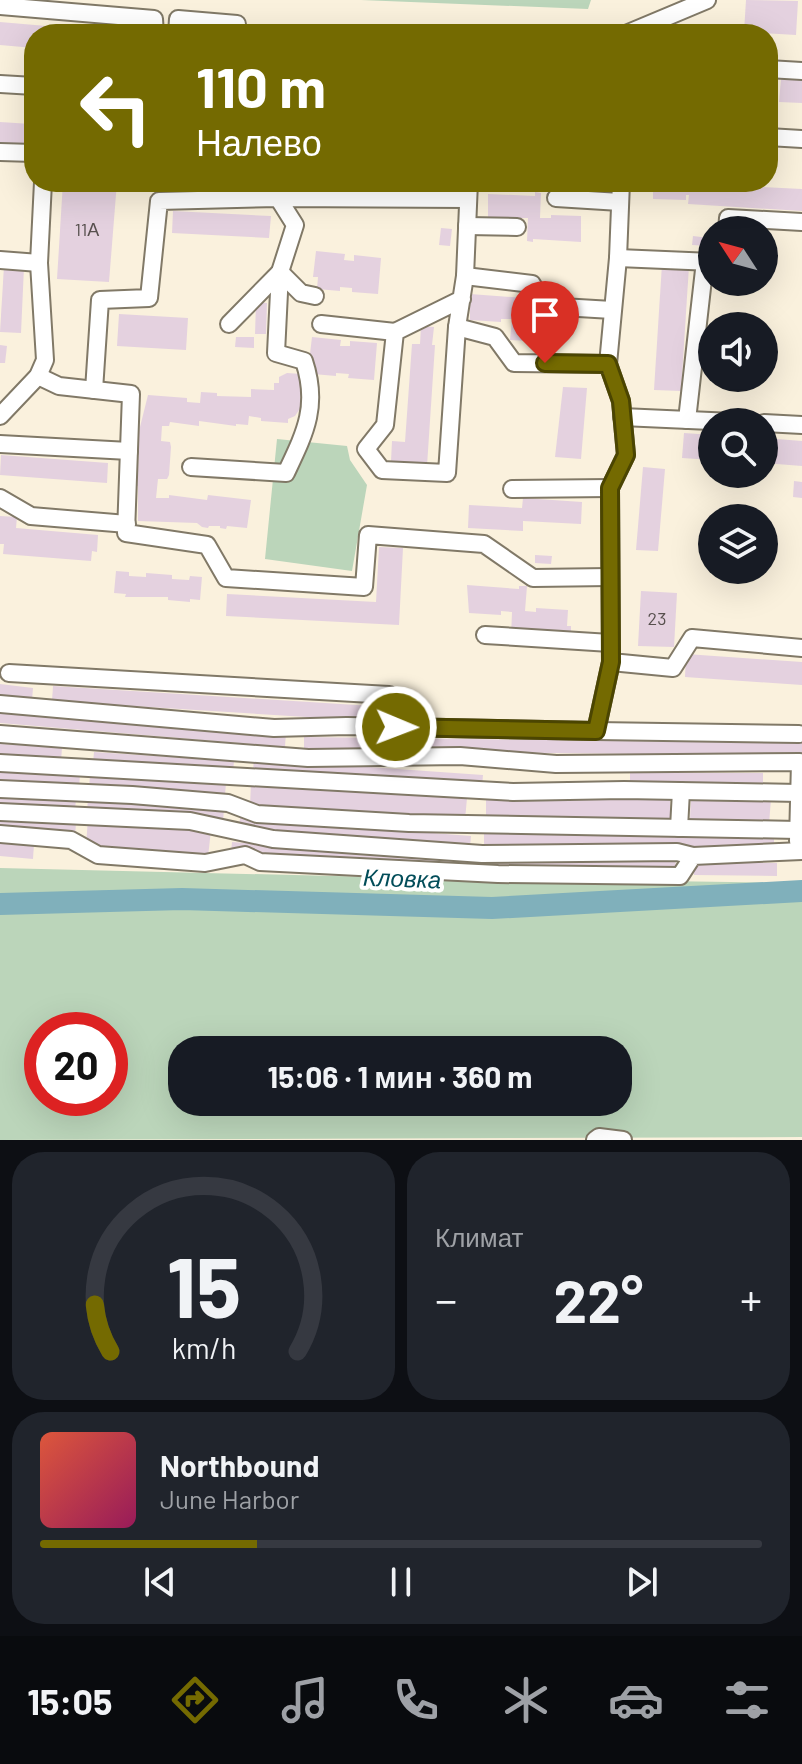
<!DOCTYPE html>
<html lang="ru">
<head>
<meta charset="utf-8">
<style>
	:root { --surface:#171b24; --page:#20242c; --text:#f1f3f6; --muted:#9ea1a6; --line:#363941; --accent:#746a01 }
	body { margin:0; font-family:Barlow,sans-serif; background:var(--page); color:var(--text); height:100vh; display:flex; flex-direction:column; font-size:30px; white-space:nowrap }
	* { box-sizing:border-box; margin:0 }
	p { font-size:26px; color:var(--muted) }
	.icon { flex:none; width:44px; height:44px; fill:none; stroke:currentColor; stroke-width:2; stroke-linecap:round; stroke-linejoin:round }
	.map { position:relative; height:1140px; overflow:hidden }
	.drawer { display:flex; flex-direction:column; gap:12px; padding:12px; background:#0d0f14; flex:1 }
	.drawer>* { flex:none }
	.hud { position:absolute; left:24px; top:24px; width:754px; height:168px; border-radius:32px; box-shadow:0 8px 32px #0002; background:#746a01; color:#fff; overflow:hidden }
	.needle { width:52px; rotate:306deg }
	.controls { position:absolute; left:698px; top:216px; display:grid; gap:16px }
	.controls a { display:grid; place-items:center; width:80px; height:80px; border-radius:50%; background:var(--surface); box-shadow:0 8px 32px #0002; font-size:40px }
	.speed { position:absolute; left:24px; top:1012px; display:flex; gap:16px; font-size:40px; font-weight:700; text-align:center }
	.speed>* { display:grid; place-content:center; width:104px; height:104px; border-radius:50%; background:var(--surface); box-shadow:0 8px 32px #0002; line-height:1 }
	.speed .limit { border:12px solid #d22; background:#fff; color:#111 }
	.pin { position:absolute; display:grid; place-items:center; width:68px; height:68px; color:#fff; margin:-82px -34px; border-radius:50% 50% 50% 0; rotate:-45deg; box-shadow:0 0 8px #0007 }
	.pin .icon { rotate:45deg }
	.me { position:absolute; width:88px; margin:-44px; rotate:91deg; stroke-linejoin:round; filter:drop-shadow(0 0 6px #0008) }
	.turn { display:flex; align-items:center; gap:28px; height:168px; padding:0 40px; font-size:36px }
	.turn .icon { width:104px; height:104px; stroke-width:2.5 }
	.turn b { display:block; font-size:56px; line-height:68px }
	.big { font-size:60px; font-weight:700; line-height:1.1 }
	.drawer .widget { flex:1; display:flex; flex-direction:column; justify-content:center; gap:12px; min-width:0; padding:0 28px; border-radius:32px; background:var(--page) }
	.drawer .dial { align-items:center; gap:0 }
	.dial svg { height:208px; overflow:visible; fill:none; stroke:var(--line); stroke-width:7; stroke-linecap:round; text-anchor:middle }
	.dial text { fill:var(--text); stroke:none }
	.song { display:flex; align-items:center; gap:24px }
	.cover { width:96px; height:96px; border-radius:12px; background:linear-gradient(135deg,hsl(10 70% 55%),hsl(330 70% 35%)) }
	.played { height:8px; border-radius:4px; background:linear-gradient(90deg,var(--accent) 30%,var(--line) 30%) }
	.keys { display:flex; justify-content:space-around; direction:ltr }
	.heat { display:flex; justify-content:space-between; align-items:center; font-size:44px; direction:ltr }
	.drawer .tiles { flex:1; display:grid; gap:12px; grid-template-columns:1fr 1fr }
	.widget:last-child { grid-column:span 2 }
	.trip { position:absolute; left:168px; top:1036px; width:464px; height:80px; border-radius:32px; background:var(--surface); box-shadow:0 8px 32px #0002; font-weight:700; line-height:80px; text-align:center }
	.dock { display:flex; height:128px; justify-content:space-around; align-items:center; background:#090b0e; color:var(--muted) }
	.dock .icon { width:56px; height:56px }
	.dock .on { color:var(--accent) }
	.dock b { font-size:36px; color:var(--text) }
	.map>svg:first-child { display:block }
</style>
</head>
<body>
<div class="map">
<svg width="802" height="1140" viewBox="0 0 802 1140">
	<rect width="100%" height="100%" fill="#faf1dd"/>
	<g fill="#bbd5ba" fill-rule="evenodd">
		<polygon points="361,0 591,0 588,9"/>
		<polygon points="277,439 347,446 350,460 367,485 352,571 265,559"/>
		<path d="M 0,868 L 375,877 L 802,883 L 802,1137 L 0,1140 ZM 42,1030 L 110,1030 L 110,1098 L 42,1098 ZM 182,1050 L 618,1050 L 618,1102 L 182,1102 Z"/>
	</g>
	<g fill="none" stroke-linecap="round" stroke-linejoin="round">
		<polyline stroke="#80b0bb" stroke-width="22" points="0,904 182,899 492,908 802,891"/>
	</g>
	<g fill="#e4d1df">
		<polygon points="746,0 798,1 796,35 744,32"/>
		<polygon points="0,22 116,32 116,34 34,34 34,48 0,45"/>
		<polygon points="190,30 213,32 213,34 190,34"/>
		<polygon points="781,79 802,80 802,103 779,102"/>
		<polygon points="0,122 31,124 29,150 0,148"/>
		<polygon points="63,182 117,182 109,282 57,279"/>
		<polygon points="303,182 314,182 313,191 302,190"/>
		<polygon points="384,182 447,182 446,188 384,184"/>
		<polygon points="653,182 802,189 802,211 688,204 689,195 686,195 686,200 653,199"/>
		<polygon points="535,192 541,193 540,218 551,218 551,215 581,216 581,242 533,239 533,242 527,241 528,218 517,218 517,221 488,219 488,194 535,196"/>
		<polygon points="173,211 271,216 269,238 172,233"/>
		<polygon points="441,228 452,229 450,246 439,245"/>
		<polygon points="693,236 709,238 709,246 692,245"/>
		<polygon points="316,251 345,254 344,260 354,261 354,255 381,258 378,294 352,292 352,288 340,287 340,291 317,289 318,277 313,277"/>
		<polygon points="662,264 689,266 681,391 654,390"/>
		<polygon points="4,266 24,267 21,333 0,332"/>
		<polygon points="470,294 525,298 524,319 534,319 534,316 563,317 564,343 510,340 512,319 501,319 501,322 470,320"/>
		<polygon points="256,302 267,303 266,334 255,334"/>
		<polygon points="119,314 188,318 186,350 117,346"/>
		<polygon points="421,326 434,327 432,345 435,345 427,466 391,461 392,441 405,442 412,344 420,344"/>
		<polygon points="236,337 254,337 254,348 235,347"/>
		<polygon points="312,337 341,340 340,346 350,346 350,341 377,343 374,380 348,378 349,374 336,373 336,376 313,374 314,363 309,362"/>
		<polygon points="0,345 7,346 5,363 0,363"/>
		<polygon points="287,373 301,374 300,388 303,389 303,404 295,416 288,419 288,423 261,421 261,418 249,416 248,425 236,424 236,426 199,421 199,426 170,422 169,426 162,426 161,441 170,442 171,447 169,475 167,479 158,479 156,498 169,498 169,495 207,500 208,495 251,500 247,528 227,526 226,529 220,528 220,526 209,526 208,528 202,527 197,523 138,521 138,486 135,486 136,471 138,471 139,431 148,395 187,398 187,402 200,403 201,392 217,393 217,396 251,397 251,389 274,390 274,383 279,383 279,377"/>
		<polygon points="563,387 587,388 581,459 555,457"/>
		<polygon points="684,433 712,435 712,460 682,458"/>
		<polygon points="764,438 802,441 802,466 764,463"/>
		<polygon points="1,455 108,463 107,483 0,475"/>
		<polygon points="643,467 665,469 658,551 636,550"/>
		<polygon points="794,481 802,482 802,498 793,497"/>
		<polygon points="523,498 582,502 581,524 523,521 523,531 468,528 469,505 522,508"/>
		<polygon points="0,516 17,517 16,528 98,535 97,552 92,551 91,561 3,554 4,544 0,544"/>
		<polygon points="379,547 403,548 399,625 226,616 227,594 376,602"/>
		<polygon points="535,555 552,556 551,564 535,563"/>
		<polygon points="116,571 129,572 129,576 146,577 146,573 172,575 172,579 189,580 190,576 202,577 200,600 190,599 190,602 168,600 168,597 125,597 126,594 114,593"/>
		<polygon points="467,585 519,589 519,586 527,586 525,611 536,612 536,608 568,610 567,626 571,626 571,637 511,637 512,612 501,611 501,615 469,613"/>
		<polygon points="641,591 677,593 674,647 638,646"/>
		<polygon points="686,654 802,662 802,685 685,677"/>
		<polygon points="0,684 33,688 32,700 0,697"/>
		<polygon points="53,686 388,707 387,722 52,701"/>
		<polygon points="0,709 286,732 285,747 0,723"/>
		<polygon points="304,737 802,743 802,756 304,750"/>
		<polygon points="0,744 62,747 61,762 0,759"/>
		<polygon points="94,752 234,761 233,772 93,763"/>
		<polygon points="254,759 483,775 482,787 253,771"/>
		<polygon points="0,769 80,773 79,789 0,784"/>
		<rect x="630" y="773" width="133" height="11"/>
		<polygon points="90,776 226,783 225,795 89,788"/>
		<polygon points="251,783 467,798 465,820 250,806"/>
		<polygon points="0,795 76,799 75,810 0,806"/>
		<polygon points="691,795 771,799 769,824 690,820"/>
		<rect x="486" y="797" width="184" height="25"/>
		<polygon points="88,798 224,808 223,822 87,812"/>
		<polygon points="0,816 76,822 75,838 0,831"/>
		<polygon points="240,818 471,836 470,847 239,829"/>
		<polygon points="88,819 211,830 208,857 86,845"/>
		<polygon points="774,832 774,848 484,849 484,833"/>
		<polygon points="0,841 34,844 33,859 0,856"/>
		<polygon points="232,842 441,858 675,859 677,872 441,869 231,853"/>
		<polygon points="694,861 777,863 777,876 694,875"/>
	</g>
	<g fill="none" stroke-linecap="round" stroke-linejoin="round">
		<defs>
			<g id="minor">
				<polyline points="0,6 154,19 155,34"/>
				<polyline points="177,34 178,19 237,24 237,34"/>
				<polyline points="626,34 707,0"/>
				<polyline points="768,69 802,71"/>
				<polyline points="0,84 34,86"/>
				<polyline points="768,137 802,139"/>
				<polyline points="0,152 34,153"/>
				<polyline points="621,182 618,258 608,364 621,401 626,455 610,488 611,662 673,668 692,638 802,648"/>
				<polyline points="556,198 620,202"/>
				<polyline points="467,226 517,227"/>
				<polyline points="727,230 728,218 802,222"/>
				<polyline points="618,258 712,262"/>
				<polyline points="0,260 39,263"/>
				<polyline points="280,272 301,293 315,296"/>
				<polyline points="465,276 532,284 545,306 612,310"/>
				<polyline points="462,299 395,332 385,425 366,449 382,470 447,473 457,327 465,276 469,182"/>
				<polyline points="229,324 280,272 295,225 278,198 280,182"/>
				<polyline points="321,324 395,332"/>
				<polyline points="457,327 495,337 514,363 608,364"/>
				<polyline points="38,376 59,386 131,394 126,533 207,545 226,578 364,587 368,535 484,544 533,578 610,577"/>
				<polyline points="94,390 100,300 149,298 159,201 278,198 468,199"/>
				<polyline points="0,416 38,376 45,360 39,263 43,182"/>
				<polyline points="622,417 733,422"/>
				<polyline points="687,420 704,270 712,264"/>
				<polyline points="764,423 802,425"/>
				<polyline points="0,444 129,451"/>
				<path d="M 191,467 L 286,473 C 305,433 319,406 304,361 L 276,353 L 280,272"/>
				<polyline points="512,489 610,488"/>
				<polyline points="0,498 31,516 127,524"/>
				<polyline points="485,635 610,643"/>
				<polyline points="9,673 389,695 420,727"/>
				<polyline points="0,704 274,728 347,726 596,731 611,662"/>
				<polyline points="596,731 799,734"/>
				<polyline points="0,734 308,758 460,756 556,764 800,762 798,841 802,848"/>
				<polyline points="0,763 513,792 624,790 799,793"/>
				<polyline points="0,789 132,795 228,803 257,814 409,823 798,830"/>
				<polyline points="0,812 190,821 273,839 482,854 677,852 693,856"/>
				<polyline points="679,828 681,791"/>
				<polyline points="0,834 71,840 98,855 205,863 245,855 260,862 498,874 680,876 693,856 802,851"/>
				<polyline points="595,1140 599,1137 623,1140"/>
			</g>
		</defs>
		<use href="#minor" stroke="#817967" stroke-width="20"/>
		<use href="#minor" stroke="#fff" stroke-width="16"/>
	</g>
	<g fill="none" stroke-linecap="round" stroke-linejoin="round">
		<defs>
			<polyline id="route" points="396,727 596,731 611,662 610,488 626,455 621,401 608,364 545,363"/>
		</defs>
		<use href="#route" stroke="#4b4501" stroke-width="20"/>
		<use href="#route" stroke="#746a01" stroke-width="14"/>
	</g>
	<g text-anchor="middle" stroke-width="8" stroke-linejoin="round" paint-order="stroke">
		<g font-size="18" fill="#57504e">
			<text x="87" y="236">11А</text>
			<text x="657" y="625">23</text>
		</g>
		<g font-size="24" font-style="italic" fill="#024d59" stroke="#fff">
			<text transform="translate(402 879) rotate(2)" y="8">Кловка</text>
		</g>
	</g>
</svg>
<div class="controls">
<a><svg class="needle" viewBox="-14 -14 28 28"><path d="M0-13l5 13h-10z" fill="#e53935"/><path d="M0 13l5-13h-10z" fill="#9ea1a6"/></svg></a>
<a><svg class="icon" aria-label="sound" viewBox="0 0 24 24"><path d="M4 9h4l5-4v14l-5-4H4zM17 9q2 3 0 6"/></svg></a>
<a><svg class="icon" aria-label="search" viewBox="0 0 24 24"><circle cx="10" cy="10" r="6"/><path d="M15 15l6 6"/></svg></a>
<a><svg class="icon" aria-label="layers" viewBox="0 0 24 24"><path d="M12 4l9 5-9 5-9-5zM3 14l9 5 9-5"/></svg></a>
</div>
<div class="speed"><div class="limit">20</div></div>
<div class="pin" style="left:545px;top:363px;background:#d93025"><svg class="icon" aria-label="arrive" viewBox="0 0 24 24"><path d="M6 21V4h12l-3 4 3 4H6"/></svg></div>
<svg class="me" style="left:396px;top:727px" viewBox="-20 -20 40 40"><circle r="17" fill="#746a01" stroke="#fff" stroke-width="3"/><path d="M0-11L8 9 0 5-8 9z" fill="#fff"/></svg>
<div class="trip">15:06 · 1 мин · 360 m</div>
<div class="hud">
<div class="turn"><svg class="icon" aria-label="left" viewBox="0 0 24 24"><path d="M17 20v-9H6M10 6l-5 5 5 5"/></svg><div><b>110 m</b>Налево</div></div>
</div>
</div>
<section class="drawer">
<div class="tiles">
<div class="widget dial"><svg viewBox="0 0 100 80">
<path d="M14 69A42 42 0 1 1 86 69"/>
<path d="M14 69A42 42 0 0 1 8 51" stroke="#746a01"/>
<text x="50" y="56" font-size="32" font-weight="700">15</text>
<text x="50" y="72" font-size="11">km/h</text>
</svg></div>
<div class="widget"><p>Климат</p>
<div class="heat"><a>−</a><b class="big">22°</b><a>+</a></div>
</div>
<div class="widget">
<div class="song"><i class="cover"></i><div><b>Northbound</b><p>June Harbor</p></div></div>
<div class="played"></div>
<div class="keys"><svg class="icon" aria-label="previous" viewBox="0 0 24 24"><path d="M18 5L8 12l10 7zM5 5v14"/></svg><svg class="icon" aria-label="pause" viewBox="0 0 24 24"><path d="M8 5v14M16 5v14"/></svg><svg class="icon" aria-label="next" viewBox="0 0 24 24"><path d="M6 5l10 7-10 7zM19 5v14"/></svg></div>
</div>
</div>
</section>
<nav class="dock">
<b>15:05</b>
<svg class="icon on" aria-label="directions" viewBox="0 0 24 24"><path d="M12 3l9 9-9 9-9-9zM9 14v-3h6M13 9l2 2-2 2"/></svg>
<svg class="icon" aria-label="music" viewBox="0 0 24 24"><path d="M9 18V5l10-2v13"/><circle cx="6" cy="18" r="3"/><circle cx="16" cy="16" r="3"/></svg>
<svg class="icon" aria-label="phone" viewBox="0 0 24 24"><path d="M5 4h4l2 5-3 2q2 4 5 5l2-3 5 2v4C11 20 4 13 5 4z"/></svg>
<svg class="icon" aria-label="climate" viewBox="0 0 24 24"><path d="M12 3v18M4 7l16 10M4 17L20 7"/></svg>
<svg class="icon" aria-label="car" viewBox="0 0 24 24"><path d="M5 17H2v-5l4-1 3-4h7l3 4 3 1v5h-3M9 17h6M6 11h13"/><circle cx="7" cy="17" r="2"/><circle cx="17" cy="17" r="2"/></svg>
<svg class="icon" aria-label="filters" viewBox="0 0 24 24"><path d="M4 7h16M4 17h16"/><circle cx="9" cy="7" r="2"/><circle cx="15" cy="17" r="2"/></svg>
</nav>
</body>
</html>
